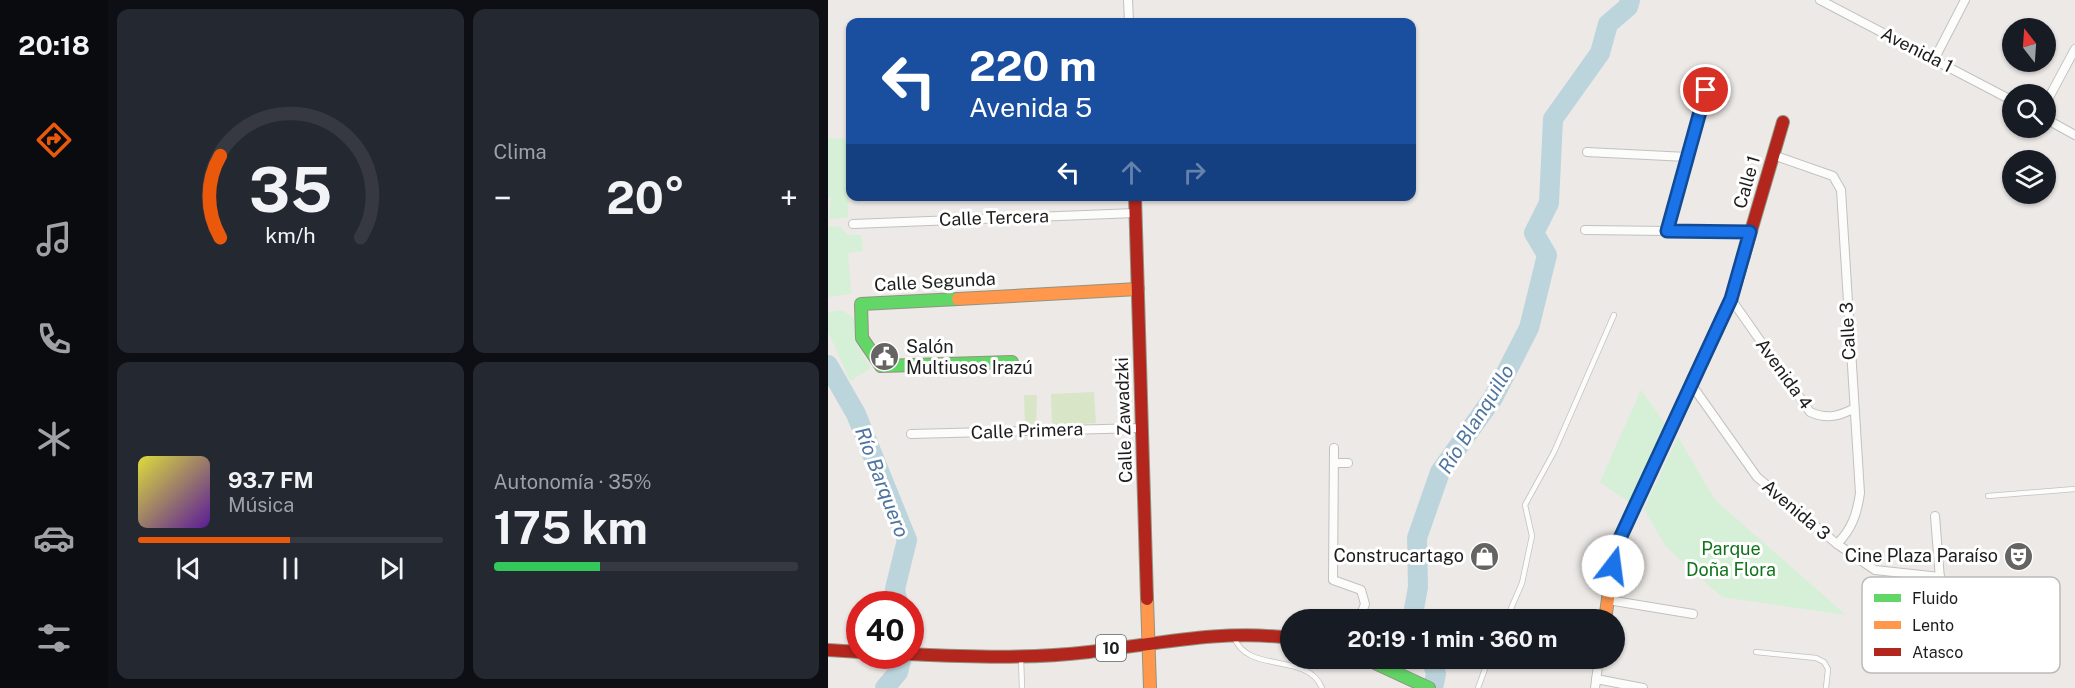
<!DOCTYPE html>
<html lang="es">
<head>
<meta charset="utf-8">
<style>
	:root { --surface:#171b24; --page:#242831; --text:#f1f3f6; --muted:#9ea1a6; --line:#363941; --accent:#ea580c }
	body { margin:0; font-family:"Public Sans",sans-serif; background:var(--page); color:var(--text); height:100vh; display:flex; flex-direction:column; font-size:22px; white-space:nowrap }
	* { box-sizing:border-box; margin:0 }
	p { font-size:20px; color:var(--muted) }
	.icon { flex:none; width:33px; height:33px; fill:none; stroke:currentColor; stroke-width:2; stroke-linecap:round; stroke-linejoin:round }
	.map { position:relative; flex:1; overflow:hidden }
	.details { display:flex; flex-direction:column; gap:9px; padding:9px; background:#0d0f14; width:720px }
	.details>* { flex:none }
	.hud { position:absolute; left:18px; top:18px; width:570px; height:183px; border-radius:12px; box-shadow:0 2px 4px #0004; background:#1a4fa0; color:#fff; overflow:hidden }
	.needle { width:39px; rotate:343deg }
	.buttons { position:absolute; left:1174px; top:18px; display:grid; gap:12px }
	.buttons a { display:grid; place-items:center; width:54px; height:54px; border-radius:50%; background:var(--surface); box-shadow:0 2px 4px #0004; font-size:30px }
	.speed { position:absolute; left:18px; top:591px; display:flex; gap:12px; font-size:30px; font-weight:700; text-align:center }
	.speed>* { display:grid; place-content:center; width:78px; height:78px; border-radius:50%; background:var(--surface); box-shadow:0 2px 4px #0004; line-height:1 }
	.speed .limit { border:9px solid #d22; background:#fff; color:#111 }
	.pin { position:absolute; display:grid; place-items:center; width:51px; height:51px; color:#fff; margin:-26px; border:3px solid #fff; border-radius:50%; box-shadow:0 2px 6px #0007 }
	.me { position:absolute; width:66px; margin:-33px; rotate:15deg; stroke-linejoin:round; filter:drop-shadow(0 0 4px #0008) }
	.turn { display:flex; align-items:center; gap:21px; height:126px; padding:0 24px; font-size:27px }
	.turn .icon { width:78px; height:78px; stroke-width:2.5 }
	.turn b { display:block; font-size:42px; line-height:51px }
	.lanes { display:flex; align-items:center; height:57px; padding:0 24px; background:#0003; justify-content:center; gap:30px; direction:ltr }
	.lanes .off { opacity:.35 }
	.big { font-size:45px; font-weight:700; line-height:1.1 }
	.details .card { flex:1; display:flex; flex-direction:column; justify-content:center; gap:9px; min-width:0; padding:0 21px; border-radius:12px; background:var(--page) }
	.details .dial { align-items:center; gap:0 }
	.dial svg { height:156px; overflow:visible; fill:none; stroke:var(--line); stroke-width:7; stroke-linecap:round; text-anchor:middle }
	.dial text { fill:var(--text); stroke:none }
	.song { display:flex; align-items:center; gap:18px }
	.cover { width:72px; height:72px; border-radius:9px; background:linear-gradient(135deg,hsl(60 70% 55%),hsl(270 70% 35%)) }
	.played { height:6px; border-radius:3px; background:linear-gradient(90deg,var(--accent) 50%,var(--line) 50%) }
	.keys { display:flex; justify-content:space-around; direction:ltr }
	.heat { display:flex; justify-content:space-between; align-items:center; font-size:33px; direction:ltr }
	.charge { height:9px; border-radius:4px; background:linear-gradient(90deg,#34c759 35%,var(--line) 0) }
	.details .tiles { flex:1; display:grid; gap:9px; grid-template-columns:repeat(2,1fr) }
	.trip { position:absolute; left:452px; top:609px; width:345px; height:60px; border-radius:30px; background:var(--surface); box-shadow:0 2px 4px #0004; font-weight:700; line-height:60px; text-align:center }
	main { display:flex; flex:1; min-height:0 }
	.tabs { display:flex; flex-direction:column; width:108px; justify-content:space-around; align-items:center; background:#090b0e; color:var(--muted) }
	.tabs .icon { width:42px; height:42px }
	.tabs .selected { color:var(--accent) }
	.tabs b { font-size:27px; color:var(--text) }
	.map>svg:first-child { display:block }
</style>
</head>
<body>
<main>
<nav class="tabs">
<b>20:18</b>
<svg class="icon selected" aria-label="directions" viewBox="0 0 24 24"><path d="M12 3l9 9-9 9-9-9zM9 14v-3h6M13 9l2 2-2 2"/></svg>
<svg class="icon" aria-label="music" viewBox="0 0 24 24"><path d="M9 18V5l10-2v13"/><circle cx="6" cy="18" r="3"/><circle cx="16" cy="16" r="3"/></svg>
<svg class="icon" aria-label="phone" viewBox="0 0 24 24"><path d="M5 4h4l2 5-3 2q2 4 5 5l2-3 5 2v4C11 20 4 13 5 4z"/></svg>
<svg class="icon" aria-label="climate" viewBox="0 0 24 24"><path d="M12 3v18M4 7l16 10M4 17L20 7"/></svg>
<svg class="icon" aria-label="car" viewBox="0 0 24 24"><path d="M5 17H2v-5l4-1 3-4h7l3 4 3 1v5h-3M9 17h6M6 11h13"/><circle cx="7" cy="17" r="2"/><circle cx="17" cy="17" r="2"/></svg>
<svg class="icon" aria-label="filters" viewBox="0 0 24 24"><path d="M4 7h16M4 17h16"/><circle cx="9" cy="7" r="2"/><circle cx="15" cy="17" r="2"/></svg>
</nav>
<section class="details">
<div class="tiles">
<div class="card dial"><svg viewBox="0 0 100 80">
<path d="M14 69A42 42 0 1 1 86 69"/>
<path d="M14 69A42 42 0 0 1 14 27" stroke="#ea580c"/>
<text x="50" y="56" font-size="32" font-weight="700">35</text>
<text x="50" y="72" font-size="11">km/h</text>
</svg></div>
<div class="card"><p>Clima</p>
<div class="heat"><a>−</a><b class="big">20°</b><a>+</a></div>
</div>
<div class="card">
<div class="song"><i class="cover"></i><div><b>93.7 FM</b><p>Música</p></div></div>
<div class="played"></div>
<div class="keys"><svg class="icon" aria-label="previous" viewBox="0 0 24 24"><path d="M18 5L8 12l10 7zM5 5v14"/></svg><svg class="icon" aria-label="pause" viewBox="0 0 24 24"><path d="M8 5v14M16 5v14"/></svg><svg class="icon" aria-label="next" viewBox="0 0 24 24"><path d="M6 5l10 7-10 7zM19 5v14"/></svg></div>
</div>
<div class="card"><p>Autonomía · 35%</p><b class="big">175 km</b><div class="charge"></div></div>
</div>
</section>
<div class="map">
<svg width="1247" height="688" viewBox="0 0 1247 688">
	<rect width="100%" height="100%" fill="#ece9e6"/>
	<g fill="#d8e6c7">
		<polygon points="266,392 268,423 224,426 223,394"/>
		<polygon points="196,395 209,395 208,426 197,427"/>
	</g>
	<g fill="#d5f0d6">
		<polygon points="0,138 22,139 20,217 1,219 3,198 0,198"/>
		<polygon points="0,226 13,227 19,235 33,235 35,251 20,253 23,294 0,297"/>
		<polygon points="14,310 28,320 28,344 43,368 22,381 0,331 0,312"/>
		<polygon points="813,390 837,424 801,502 772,482"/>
		<polygon points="850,437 887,500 1018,615 894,597 838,547 816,509"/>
	</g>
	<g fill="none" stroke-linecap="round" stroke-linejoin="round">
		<g stroke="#bcd5dc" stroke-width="20">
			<polyline points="0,365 28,414 79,540 67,589 70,604"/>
			<polyline points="584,620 590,587 589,538 612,472 665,398 701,328 719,255 706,233 721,203 725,119 772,53 780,24 800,7 802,0"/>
			<polyline points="603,658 608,674 605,688"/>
			<polyline points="57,688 70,672 74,656"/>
		</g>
		<defs>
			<g id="lane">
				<polyline points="1160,496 1247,489"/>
				<polyline points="678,620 694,583 704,536 697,505 726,452 786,315"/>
				<path d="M 406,637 C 420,675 479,651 494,688"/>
				<polyline points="928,652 988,658 996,662 1000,669 998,688"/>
				<polyline points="193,658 194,688"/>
				<polyline points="650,688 661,658"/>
			</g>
			<g id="street">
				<polyline points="300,0 301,22"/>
				<polyline points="992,0 1185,101"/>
				<polyline points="1107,58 1137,0"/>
				<polyline points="1218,103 1247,49"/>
				<polyline points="1218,119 1247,135"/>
				<polyline points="759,152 859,157"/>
				<path d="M 945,155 L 1005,176 L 1013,190 L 1032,493 C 1029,514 1024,529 1009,544"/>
				<polyline points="25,224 307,213"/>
				<polyline points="757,230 922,232"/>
				<polyline points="839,231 878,90"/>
				<path d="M 903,299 L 982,412 C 998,419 1009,417 1025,409"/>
				<polyline points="863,384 929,477 1009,544 1047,570 1112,577"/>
				<polyline points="83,434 314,428"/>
				<polyline points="506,448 505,580 533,590 537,604 531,620"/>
				<polyline points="506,463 520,463"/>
				<polyline points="1107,516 1115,617"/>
				<polyline points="780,600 865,614"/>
				<polyline points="768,679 815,688"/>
				<polyline points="767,688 771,658"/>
			</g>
			<g id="fast">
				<polyline points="130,299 33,304 34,338 53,366 184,362"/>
				<polyline points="536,658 601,688"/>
			</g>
			<g id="slow">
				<polyline points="130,299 310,289"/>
				<polyline points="319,599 322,688"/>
				<polyline points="777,620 787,549 903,299 916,255"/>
			</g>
			<g id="jam">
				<polyline points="307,196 319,599"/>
				<polyline points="916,255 955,122"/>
				<polyline points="0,650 32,652"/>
				<path d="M 82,654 C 142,657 202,659 261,652 C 329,644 394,629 462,638"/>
			</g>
		</defs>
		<use href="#lane" stroke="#c3c1c0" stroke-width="6"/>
		<use href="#street" stroke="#c3c1c0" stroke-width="10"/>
		<use href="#fast" stroke="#929380" stroke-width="14"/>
		<use href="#slow" stroke="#929380" stroke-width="14"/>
		<use href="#jam" stroke="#929380" stroke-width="14"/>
		<use href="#lane" stroke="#fcfcfb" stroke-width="4.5"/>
		<use href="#street" stroke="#fcfcfb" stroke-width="8"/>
		<use href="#fast" stroke="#63d668" stroke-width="12"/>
		<use href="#slow" stroke="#ff974d" stroke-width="12"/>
		<use href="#jam" stroke="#b3261e" stroke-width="12"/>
	</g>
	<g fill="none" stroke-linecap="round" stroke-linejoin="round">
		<defs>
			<polyline id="route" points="785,566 787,549 903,299 922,232 839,231 878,90"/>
		</defs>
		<use href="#route" stroke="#114b97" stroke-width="15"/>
		<use href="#route" stroke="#1a73e8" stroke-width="10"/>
	</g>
	<defs>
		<symbol id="civic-disc" viewBox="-11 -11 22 22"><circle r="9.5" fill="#656463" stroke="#fff"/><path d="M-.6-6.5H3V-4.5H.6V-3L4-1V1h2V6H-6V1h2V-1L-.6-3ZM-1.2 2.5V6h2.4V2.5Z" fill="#fff"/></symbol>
		<symbol id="shop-disc" viewBox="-11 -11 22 22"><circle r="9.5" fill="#656463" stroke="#fff"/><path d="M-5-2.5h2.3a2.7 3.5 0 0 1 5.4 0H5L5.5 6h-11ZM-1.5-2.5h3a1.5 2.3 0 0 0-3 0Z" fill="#fff"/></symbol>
		<symbol id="theatre-disc" viewBox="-11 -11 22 22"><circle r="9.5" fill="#656463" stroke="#fff"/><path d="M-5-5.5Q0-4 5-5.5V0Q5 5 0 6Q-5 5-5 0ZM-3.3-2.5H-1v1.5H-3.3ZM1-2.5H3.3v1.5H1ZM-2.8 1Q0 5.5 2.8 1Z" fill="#fff"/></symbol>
	</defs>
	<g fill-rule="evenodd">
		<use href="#civic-disc" x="40" y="340" width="33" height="33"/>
		<use href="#shop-disc" x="640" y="540" width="33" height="33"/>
		<use href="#theatre-disc" x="1174" y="540" width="33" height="33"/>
	</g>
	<g text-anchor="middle" stroke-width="6" stroke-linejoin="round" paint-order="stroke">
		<rect fill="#fff" stroke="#616161" stroke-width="1.5" x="268" y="635" width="30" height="26" rx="4.5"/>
		<g font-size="16" font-weight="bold" fill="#1d1d1d">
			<text x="283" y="654">10</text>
		</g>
		<g font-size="18" fill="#1d1d1d" stroke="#fff">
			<text transform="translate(1089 50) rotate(27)" y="6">Avenida 1</text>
			<text transform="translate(919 182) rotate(-74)" y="6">Calle 1</text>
			<text transform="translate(166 218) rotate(-2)" y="6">Calle Tercera</text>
			<text transform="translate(107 282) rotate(-3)" y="6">Calle Segunda</text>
			<text transform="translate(1020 331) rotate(-93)" y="6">Calle 3</text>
			<text transform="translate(956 374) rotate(54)" y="6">Avenida 4</text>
			<text transform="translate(296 420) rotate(-92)" y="6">Calle Zawadzki</text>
			<text transform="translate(199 431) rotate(-2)" y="6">Calle Primera</text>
			<text transform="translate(968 510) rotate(40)" y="6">Avenida 3</text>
		</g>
		<g font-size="18" fill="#1d1d1d" stroke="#fff" text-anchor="end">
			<text x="78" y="353" text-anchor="start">Salón<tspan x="78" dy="21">Multiusos Irazú</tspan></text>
			<text x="636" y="562">Construcartago</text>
			<text x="1170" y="562">Cine Plaza Paraíso</text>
		</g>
		<g font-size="18" fill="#13731d" stroke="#fff">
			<text x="903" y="555">Parque<tspan x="903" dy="21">Doña Flora</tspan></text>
		</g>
		<g font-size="20" font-style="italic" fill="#4e759f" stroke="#fff">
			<text transform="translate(648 419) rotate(-58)" y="7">Río Blanquillo</text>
			<text transform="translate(54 482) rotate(69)" y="7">Río Barquero</text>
		</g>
	</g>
	<rect x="1034" y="577" width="198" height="96" rx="9" fill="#fff" stroke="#bbb" stroke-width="1.5"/>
	<rect x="1046" y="594" width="27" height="8" fill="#63d668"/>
	<rect x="1046" y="621" width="27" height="8" fill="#ff974d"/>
	<rect x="1046" y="648" width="27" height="8" fill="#b3261e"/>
	<g font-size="16" fill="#1d1d1d">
		<text x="1084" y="604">Fluido</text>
		<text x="1084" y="631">Lento</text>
		<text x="1084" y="658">Atasco</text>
	</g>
</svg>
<div class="buttons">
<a><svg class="needle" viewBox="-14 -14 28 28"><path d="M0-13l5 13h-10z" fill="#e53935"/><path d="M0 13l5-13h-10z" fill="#9ea1a6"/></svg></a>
<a><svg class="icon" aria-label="search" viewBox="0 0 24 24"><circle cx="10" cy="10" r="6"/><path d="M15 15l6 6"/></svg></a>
<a><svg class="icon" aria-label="layers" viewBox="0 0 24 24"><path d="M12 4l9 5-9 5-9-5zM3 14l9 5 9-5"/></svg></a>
</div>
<div class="speed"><div class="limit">40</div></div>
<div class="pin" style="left:878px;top:90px;background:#d93025"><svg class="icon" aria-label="arrive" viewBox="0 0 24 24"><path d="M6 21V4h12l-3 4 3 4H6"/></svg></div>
<svg class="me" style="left:785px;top:566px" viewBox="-20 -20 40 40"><circle r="19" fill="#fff"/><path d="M0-13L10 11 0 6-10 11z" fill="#1a73e8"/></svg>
<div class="trip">20:19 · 1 min · 360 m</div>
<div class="hud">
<div class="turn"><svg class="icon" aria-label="left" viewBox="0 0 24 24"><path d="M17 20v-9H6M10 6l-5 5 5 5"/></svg><div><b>220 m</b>Avenida 5</div></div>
<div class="lanes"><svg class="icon" aria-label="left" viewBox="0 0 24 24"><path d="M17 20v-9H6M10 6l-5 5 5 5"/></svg><svg class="icon off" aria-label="ahead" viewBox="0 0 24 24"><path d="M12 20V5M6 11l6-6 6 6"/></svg><svg class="icon off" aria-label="right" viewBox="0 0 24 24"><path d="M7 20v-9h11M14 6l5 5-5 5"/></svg></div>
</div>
</div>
</main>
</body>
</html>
